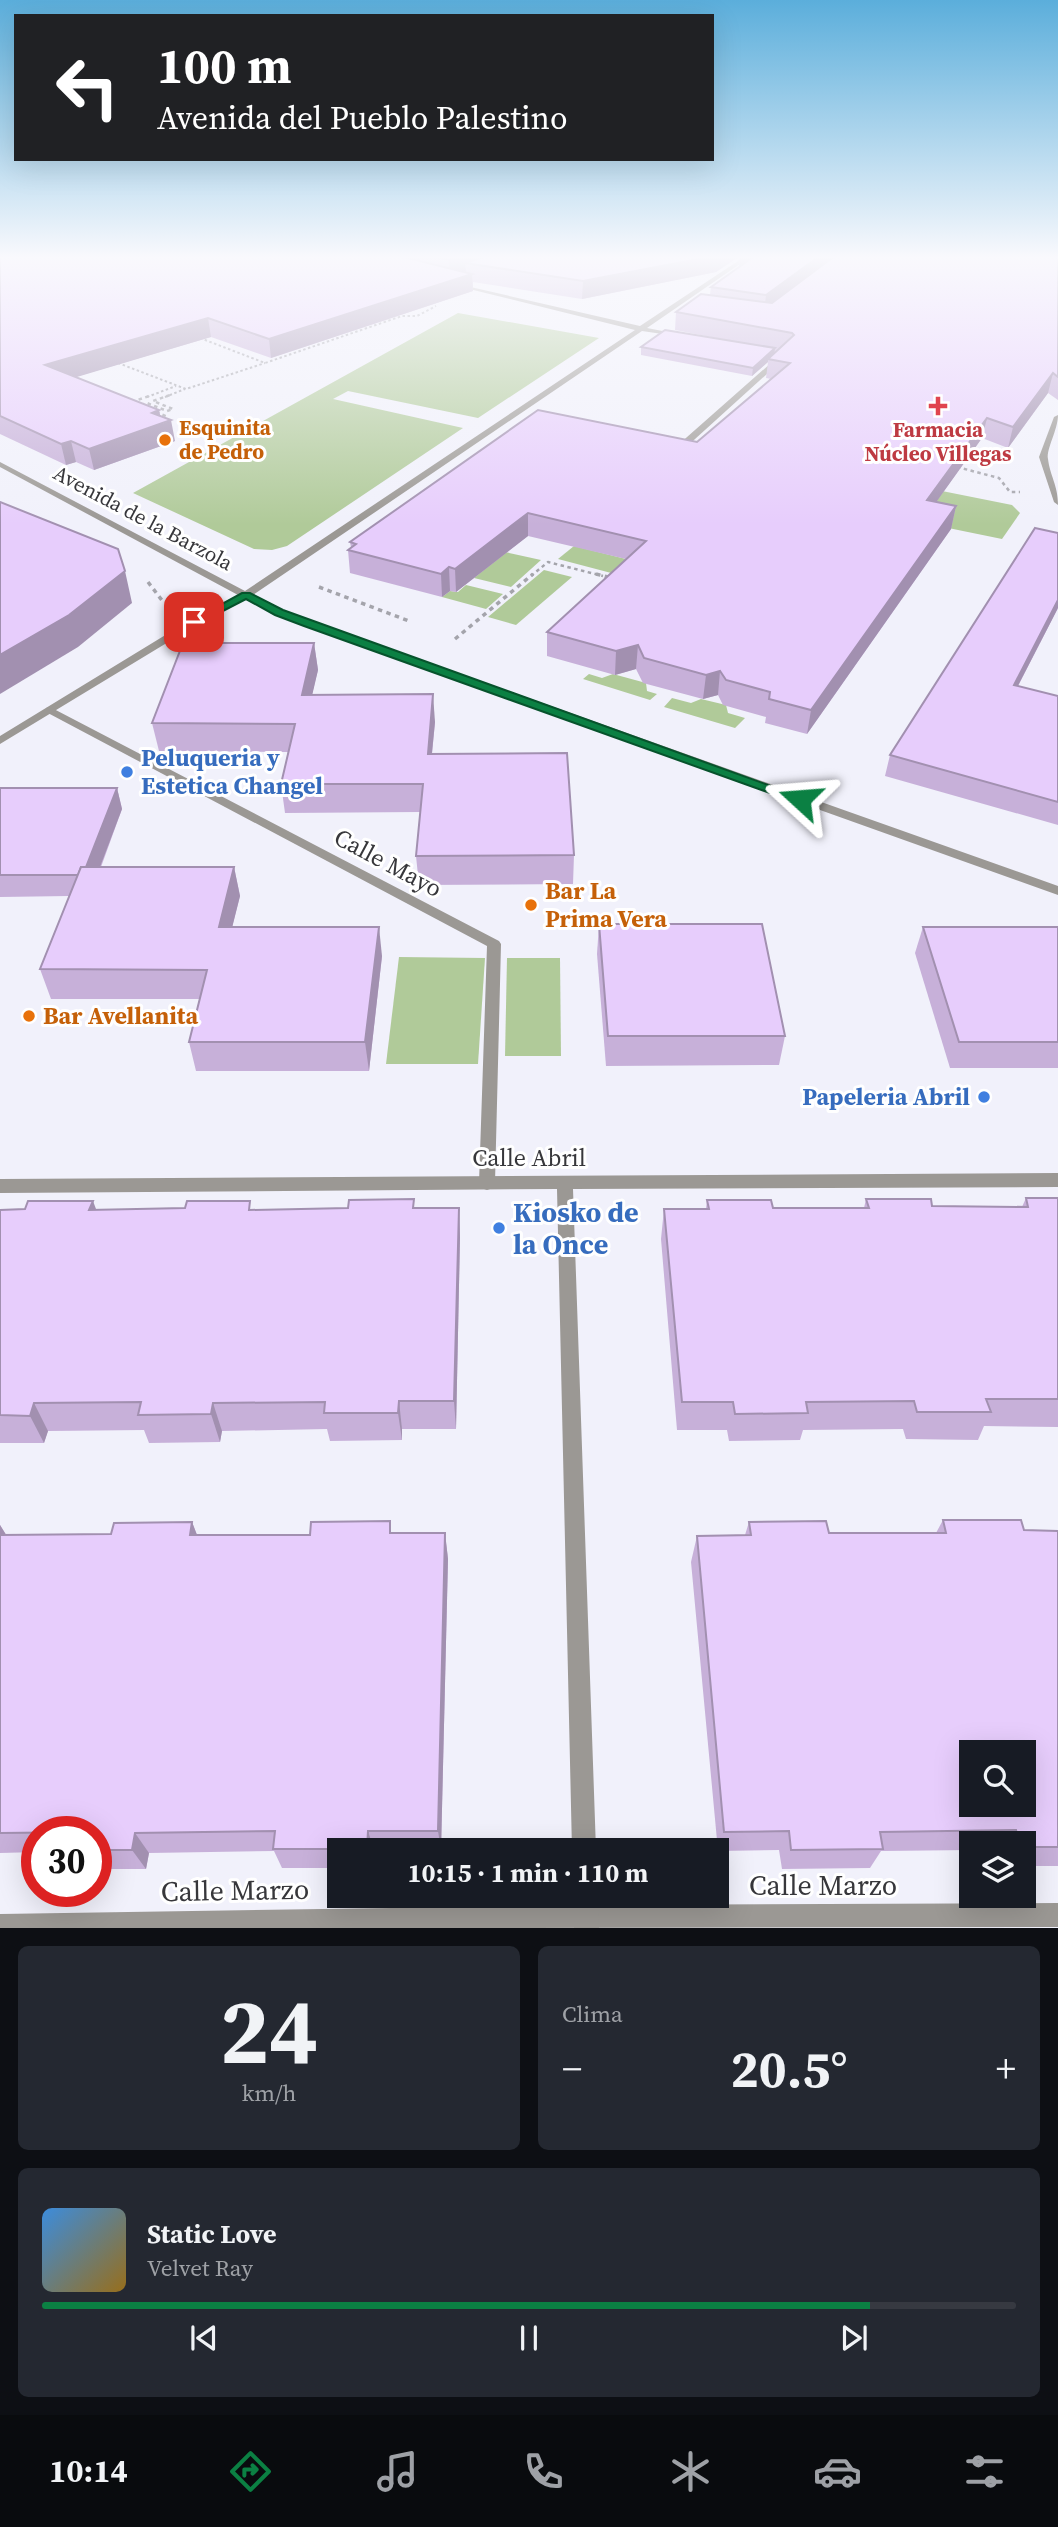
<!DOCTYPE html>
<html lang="es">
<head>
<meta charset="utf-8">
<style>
	:root { --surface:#171b24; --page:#242831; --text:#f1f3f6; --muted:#9ea1a6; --line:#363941; --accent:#0b8043 }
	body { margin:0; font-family:"Source Serif 4",serif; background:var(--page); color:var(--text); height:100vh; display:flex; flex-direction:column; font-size:26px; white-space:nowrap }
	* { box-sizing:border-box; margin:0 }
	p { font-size:23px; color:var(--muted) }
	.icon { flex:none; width:38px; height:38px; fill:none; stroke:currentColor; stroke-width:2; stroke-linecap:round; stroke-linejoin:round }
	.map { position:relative; height:1928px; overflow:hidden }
	.sheet { display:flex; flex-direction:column; gap:18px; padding:18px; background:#0d0f14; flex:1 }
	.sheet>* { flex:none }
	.banner { position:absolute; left:14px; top:14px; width:700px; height:147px; border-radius:0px; box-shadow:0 7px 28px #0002; background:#202124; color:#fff; overflow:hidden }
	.fabs { position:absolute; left:959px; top:1740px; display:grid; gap:14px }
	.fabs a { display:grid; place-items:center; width:77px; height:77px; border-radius:0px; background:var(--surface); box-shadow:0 7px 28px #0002; font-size:35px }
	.speed { position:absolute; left:21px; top:1816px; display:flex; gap:14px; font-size:35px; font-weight:700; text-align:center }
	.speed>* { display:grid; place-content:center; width:91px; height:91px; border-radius:50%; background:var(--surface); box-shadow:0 7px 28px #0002; line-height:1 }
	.speed .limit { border:10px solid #d22; background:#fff; color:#111 }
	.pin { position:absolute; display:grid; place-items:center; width:60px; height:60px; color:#fff; margin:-30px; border-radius:14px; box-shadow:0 4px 10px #0006 }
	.me { position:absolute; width:77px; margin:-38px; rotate:289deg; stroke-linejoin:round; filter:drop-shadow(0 0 5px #0008) }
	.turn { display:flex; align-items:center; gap:24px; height:147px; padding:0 28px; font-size:32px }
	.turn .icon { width:91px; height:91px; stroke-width:2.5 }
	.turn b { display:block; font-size:49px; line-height:60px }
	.big { font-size:52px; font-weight:700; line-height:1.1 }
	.sheet .card { flex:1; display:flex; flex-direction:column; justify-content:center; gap:10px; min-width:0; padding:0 24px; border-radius:10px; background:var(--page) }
	.sheet .dial { align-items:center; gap:0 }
	.dial b { font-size:91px; line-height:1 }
	.song { display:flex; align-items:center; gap:21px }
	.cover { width:84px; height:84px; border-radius:10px; background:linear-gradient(135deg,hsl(210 70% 55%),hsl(40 70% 35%)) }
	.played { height:7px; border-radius:4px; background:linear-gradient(90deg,var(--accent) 85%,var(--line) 85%) }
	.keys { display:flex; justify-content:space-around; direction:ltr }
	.heat { display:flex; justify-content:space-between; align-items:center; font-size:38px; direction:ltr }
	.sheet .tiles { flex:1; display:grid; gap:18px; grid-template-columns:1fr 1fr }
	.card:last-child { grid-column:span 2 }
	.trip { position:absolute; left:327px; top:1838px; width:402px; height:70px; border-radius:0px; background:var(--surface); box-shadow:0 7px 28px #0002; font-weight:700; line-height:70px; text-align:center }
	.tab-bar { display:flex; height:112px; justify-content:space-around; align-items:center; background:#090b0e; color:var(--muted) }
	.tab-bar .icon { width:49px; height:49px }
	.tab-bar .current { color:var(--accent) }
	.tab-bar b { font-size:32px; color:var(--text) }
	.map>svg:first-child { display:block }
</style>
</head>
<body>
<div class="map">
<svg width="1058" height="1929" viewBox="0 0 1058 1929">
	<rect width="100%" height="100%" fill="#f1f1fb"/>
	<g fill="#b0ca99">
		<polygon points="458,313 599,338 478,418 348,391 333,399 463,428 287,546 272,550 254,549 133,493"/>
		<polygon points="942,491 1012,505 1020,513 1002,539 919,522"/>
		<polygon points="574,546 630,560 615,574 558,559"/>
		<polygon points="505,552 541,560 511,587 474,578"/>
		<polygon points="544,570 572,577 516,625 488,617"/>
		<polygon points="466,585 503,594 486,609 442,597 450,591 458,592"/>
		<polygon points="589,674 602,678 613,674 646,683 647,691 657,694 650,700 583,679"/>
		<polygon points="672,698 691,703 701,699 726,705 728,713 745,718 735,728 664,707"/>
		<polygon points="399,957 485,958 478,1064 386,1064"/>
		<polygon points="507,958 560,958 561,1056 505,1056"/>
	</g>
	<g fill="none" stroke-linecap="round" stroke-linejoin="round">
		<g stroke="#a4a4ab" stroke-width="2" stroke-dasharray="2.5 2.5" stroke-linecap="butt">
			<polyline points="200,338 265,363 402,316 417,316 436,306"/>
			<polyline points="118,363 186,389 265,363"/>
			<polyline points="147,397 176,386"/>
			<polyline points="165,397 185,389"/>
		</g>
		<g stroke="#a4a4ab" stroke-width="2.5" stroke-dasharray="3.5 3.5" stroke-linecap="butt">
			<polyline points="132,402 152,395"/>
			<polyline points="141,405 147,403 167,411 173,409 153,401 170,395"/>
			<polyline points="156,412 168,417"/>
			<polyline points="957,467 999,478 1010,492 1020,492"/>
			<polyline points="531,576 548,562 603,576"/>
		</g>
		<g stroke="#a4a4ab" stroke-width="3.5" stroke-dasharray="4.5 4.5" stroke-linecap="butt">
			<polyline points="596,574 612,578"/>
			<polyline points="148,582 164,603"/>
			<polyline points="319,587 409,621"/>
			<polyline points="455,639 533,574"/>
		</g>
		<g fill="#9b9894" fill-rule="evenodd">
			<polygon points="50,707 499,941 501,944 495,1183 493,1188 487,1190 481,1188 479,1183 487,946 46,712 46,708"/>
			<polygon points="1058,1903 1058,1927 0,1929 0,1914 587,1905"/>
		</g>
		<g fill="#9b9894" fill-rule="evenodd">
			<polygon points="747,255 753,255 647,328 683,335 683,337 642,331 253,595 283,611 1058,886 1058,895 275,615 246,599 198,624 0,744 0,736 190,620 238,595 0,467 0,462 245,591 635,330 453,285 453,283 640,326"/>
			<polygon points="756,347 789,354 684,449 678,449 678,445 780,355 754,350"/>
			<path d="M 1058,415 C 1058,430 1046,449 1048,459 C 1050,476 1058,485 1058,505 L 1054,502 L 1039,457 L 1054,417 Z"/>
			<polygon points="1058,1173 1058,1187 573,1189 596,1850 572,1850 557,1189 0,1193 0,1179"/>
			<polygon points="574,1895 598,1895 599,1929 574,1929"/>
		</g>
	</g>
	<g fill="#c7b0d9">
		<polygon points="0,255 1058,255 1058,400 1048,393 1008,448 982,438 936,502 956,506 951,529 807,734 765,723 766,717 723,705 718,695 703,699 643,683 636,669 615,675 547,656 547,632 626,559 528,536 456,592 450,591 442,597 350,573 348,550 351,547 350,542 697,442 771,379 766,378 768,362 752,376 641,355 641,347 747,344 675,330 676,312 710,295 711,287 739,267 740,256 716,272 582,299 473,282 473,291 271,358 211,337 75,377 159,410 160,416 175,441 94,470 76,462 66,465 0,434"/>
		<polygon points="1058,608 1018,686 1058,696 1058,825 885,776 890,755"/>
		<polygon points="314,643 318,670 312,694 435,722 432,754 574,855 573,884 419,885 416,856 420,812 285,813 281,784 288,752 159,751 152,723"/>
		<polygon points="0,788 117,788 122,809 101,867 234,867 240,896 232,927 382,956 369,1071 196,1071 189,1042 200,999 51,999 40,969 69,896 0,897"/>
		<polygon points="599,924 785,1036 779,1065 606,1066 597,954"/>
		<polygon points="923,927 1058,927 1058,1068 950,1068 915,953"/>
		<polygon points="1026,1198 1058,1198 1058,1427 984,1426 978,1440 906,1439 903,1429 803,1430 800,1440 729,1441 727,1430 677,1430 661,1239 664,1209 706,1209 707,1200 773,1208 864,1208 866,1199 932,1206 1022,1207"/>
		<polygon points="459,1208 460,1237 456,1429 402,1429 402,1440 330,1441 327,1429 222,1431 220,1442 149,1443 144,1430 48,1431 44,1443 0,1443 0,1210 253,1210"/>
		<polygon points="943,1520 1024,1530 1058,1531 1058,1866 1024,1866 1024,1843 971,1843 971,1850 881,1851 870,1868 782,1869 779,1850 718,1851 691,1562 697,1536 745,1535 749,1522 829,1533 936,1533"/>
		<polygon points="192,1522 197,1535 445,1533 448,1559 441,1850 340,1850 340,1868 282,1868 274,1851 149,1853 146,1869 96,1869 96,1832 37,1832 37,1852 0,1853 0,1525 6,1535 111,1534"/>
	</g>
	<g fill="#a290b0">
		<polygon points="465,255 512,255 465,263 466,272 450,277 449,260"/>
		<polygon points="719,255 768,255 739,268 740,256 716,272 582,299 583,281"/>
		<polygon points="821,255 840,255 764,313 766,295"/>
		<polygon points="472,274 473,291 271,358 269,339"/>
		<polygon points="208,318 211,337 50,385 45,365"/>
		<polygon points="775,348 774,357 768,359 768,362 752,376 753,368"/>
		<polygon points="1053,373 1048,393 1008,448 1013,427"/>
		<polygon points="159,410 162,424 171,420 175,441 94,470 89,449 152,413"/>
		<polygon points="987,418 982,438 922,522 927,500"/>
		<polygon points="71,441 76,462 66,465 61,444"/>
		<polygon points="956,506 951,529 807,734 811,710"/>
		<polygon points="528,513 528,536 456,592 455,569"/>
		<polygon points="449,567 450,591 442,597 441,574"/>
		<polygon points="125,571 132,603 78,647 0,694 0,655"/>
		<polygon points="1058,600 1058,608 1008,705 1014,685"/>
		<polygon points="314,643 318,670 306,722 302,695"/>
		<polygon points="638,645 636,669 615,675 616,651"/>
		<polygon points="720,671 718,695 703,699 706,675"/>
		<polygon points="433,694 435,722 429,782 428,754"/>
		<polygon points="117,788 122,809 89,896 83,875"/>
		<polygon points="234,867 240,896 225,956 219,927"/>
		<polygon points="379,927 382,956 369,1071 365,1042"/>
		<polygon points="93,1201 104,1230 89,1210"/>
		<polygon points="459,1208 460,1237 456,1429 454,1401"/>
		<polygon points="399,1401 402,1429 402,1440 398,1413"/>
		<polygon points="34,1403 48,1431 44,1443 30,1416"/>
		<polygon points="213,1403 222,1431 220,1442 211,1414"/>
		<polygon points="192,1522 202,1548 190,1535"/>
		<polygon points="0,1525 15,1549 0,1543"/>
		<polygon points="445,1533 448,1559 441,1850 438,1831"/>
		<polygon points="368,1831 374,1850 367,1850 367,1849"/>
		<polygon points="135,1833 149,1853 146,1869 132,1850"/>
	</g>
	<g fill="#e7cdfc" stroke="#a290b0" stroke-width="2" fill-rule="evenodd">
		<polygon points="0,255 396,255 472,274 269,339 208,318 45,365 159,410 152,413 171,420 89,449 71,441 61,444 0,416"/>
		<polygon points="427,255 465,255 449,260"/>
		<polygon points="489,255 719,255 583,281 465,263"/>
		<polygon points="756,255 821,255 766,295 711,287"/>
		<polygon points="836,255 1058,255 1058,377 1053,373 1013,427 987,418 927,500 956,506 811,710 769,699 770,692 726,680 720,671 706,675 644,658 638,645 616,651 547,632 646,541 528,513 455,569 449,567 441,574 348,550 356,544 350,542 538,410 697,442 790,363 768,359 794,335 792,333 676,312 701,294 772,303"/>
		<polygon points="665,330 775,348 753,368 641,347"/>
		<polygon points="0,502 118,549 125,571 69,615 0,655"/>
		<polygon points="1035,528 1058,533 1058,600 1014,685 1058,696 1058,802 890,755"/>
		<polygon points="183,643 314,643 302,695 433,694 428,754 567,753 574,855 416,856 423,784 281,784 295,724 152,723"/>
		<polygon points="0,788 117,788 86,867 81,867 78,875 0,875"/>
		<polygon points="81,867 234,867 219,927 379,927 365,1042 189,1042 207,970 40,969"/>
		<polygon points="599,924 762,924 785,1036 608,1036"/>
		<polygon points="923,927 1058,927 1058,1042 959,1042"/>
		<polygon points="1026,1198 1058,1198 1058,1399 986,1399 991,1412 917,1412 914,1401 806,1402 808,1413 735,1414 733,1402 682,1402 664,1209 709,1209 707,1200 771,1200 773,1208 869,1208 866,1199 931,1199 932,1206 1028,1207"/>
		<polygon points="414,1199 413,1208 459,1208 454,1401 399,1401 398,1413 324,1413 325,1402 213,1403 211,1414 138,1415 141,1402 34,1403 30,1416 0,1415 0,1210 25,1209 28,1201 93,1201 89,1210 185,1208 187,1201 250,1201 249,1210 348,1208 349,1200"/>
		<path d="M 943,1520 L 1021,1520 L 1024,1530 L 1058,1531 L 1058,1847 L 1024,1847 L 1024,1843 L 1019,1843 L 1016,1830 L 880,1832 L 883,1849 L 791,1850 L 789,1831 L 724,1832 L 697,1536 L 751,1535 L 749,1522 L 826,1521 L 829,1533 L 946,1533 ZM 971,1752 L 1024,1752 L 1024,1804 L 971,1804 Z"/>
		<polygon points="390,1521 390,1533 445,1533 438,1831 368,1831 367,1849 273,1849 275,1831 135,1833 132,1850 96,1850 96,1832 0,1833 0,1535 111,1534 114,1523 192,1522 190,1535 310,1535 311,1522"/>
	</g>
	<linearGradient id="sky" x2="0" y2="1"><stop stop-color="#5baedb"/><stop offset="0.49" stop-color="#f9f9fd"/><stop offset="1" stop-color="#f9f9fd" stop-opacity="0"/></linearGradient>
	<rect width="1058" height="525" fill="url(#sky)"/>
	<polygon fill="#0b8043" stroke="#07532c" stroke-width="2" points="242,593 250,593 283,610 807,799 805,802 795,802 304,626 275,615 246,599 198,624 189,622"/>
	<path fill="#e0444e" stroke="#fff" stroke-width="2.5" d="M934.5 395.5h7v7h7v7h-7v7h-7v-7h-7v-7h7z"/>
	<g fill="#e8710a" stroke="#fff" stroke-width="2.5">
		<circle cx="165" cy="440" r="7"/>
		<circle cx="531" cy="905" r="7"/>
		<circle cx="29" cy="1016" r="7"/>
	</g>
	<g fill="#3f7fe0" stroke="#fff" stroke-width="2.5">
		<circle cx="127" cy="772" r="7"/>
		<circle cx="984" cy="1097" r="7"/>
		<circle cx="499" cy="1228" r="7"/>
	</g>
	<g text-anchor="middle" stroke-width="6" stroke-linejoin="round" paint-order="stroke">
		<g font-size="21" font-weight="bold" fill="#c56008" stroke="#fff" text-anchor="start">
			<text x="179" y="435">Esquinita<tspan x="179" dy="24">de Pedro</tspan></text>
		</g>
		<g font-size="21" font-weight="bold" fill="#be3a42" stroke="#fff">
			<text x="938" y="437">Farmacia<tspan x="938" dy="24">Núcleo Villegas</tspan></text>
		</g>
		<g font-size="21" fill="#37373b" stroke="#fff">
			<text transform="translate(143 518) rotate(28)" y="7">Avenida de la Barzola</text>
		</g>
		<g font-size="24" font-weight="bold" fill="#366cbe" stroke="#fff" text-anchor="start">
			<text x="141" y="766">Peluqueria y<tspan x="141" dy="28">Estetica Changel</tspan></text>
			<text x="970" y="1105" text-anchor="end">Papeleria Abril</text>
		</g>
		<g font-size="24" fill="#37373b" stroke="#fff">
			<text transform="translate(388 863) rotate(28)" y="8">Calle Mayo</text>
			<text x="529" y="1166">Calle Abril</text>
		</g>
		<g font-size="24" font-weight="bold" fill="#c56008" stroke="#fff" text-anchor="start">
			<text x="545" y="899">Bar La<tspan x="545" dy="28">Prima Vera</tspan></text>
			<text x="43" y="1024">Bar Avellanita</text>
		</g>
		<g font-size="28" font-weight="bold" fill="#366cbe" stroke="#fff" text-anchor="start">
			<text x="513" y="1222">Kiosko de<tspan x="513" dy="32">la Once</tspan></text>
		</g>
		<g font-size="28" fill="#37373b" stroke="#fff">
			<text x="823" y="1895">Calle Marzo</text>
			<text transform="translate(235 1890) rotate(-1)" y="10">Calle Marzo</text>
		</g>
	</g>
</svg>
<div class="fabs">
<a><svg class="icon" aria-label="search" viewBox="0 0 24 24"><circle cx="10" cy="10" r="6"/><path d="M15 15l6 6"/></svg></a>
<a><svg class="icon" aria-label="layers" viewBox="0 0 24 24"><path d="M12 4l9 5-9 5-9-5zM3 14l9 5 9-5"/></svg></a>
</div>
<div class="speed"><div class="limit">30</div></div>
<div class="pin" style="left:194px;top:622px;background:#d93025"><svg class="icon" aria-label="arrive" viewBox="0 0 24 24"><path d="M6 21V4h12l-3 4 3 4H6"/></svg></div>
<svg class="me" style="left:800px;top:799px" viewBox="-20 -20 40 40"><path d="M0-17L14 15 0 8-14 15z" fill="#0b8043" stroke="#fff" stroke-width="4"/></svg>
<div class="trip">10:15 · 1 min · 110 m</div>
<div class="banner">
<div class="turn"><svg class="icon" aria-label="left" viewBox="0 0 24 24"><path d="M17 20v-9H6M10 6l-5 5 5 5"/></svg><div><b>100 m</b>Avenida del Pueblo Palestino</div></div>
</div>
</div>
<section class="sheet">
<div class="tiles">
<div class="card dial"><b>24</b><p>km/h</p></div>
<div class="card"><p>Clima</p>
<div class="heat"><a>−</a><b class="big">20.5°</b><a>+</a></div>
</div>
<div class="card">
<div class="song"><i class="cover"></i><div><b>Static Love</b><p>Velvet Ray</p></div></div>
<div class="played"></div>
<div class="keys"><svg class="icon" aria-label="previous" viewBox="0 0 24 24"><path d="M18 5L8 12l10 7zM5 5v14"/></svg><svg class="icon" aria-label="pause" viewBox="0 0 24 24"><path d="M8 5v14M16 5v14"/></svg><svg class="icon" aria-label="next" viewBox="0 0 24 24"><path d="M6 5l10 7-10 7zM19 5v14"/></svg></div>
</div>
</div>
</section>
<nav class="tab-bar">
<b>10:14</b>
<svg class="icon current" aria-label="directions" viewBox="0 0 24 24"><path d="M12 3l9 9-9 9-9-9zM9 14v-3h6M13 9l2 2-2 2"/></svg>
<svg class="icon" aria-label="music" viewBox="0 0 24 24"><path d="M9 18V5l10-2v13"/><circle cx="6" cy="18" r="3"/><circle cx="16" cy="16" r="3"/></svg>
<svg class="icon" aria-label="phone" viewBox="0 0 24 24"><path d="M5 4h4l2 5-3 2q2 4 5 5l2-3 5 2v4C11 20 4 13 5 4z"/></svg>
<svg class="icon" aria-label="climate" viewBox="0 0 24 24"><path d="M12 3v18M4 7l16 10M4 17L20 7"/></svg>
<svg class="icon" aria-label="car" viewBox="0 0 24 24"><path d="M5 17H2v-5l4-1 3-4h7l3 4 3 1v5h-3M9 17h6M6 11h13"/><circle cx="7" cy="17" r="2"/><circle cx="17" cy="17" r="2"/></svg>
<svg class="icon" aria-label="filters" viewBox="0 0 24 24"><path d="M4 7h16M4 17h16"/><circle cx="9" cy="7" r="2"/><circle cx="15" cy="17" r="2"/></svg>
</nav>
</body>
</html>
